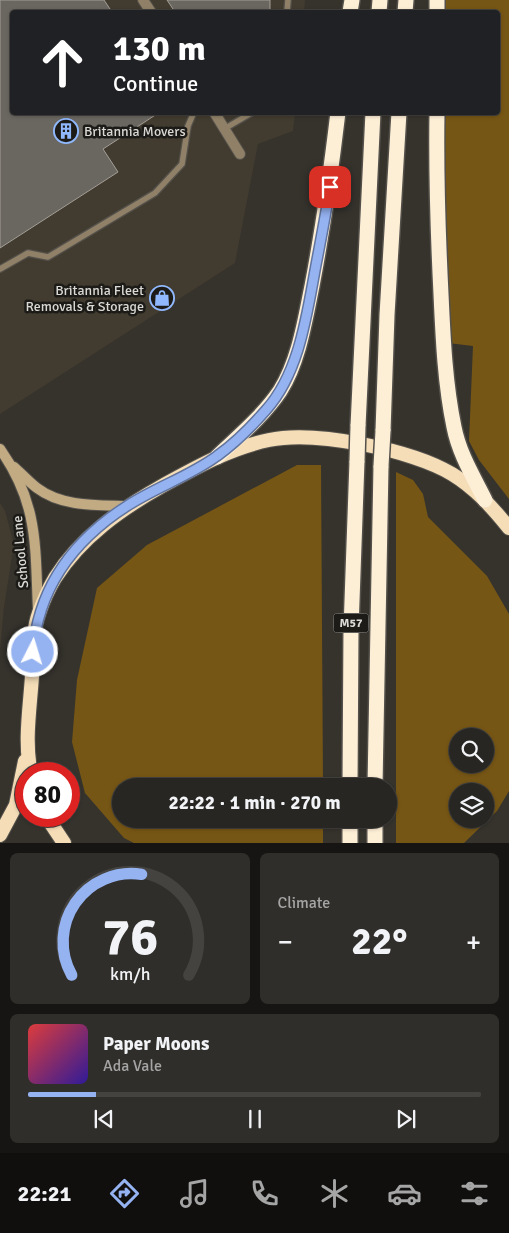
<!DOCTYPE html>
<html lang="en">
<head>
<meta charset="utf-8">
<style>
	:root { --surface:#282622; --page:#302e2a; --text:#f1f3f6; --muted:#a5a5a5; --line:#444340; --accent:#95b2f1 }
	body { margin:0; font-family:Signika,sans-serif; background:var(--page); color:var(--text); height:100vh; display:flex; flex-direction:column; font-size:19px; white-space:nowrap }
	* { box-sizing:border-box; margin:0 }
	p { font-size:16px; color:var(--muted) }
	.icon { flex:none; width:28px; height:28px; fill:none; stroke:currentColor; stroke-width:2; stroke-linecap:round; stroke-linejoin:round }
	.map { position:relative; height:843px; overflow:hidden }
	.details { display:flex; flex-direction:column; gap:10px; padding:10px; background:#161513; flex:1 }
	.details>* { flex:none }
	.banner { position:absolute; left:10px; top:10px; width:490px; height:105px; border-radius:5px; box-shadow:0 1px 4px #0004,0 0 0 1px var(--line); background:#202124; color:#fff; overflow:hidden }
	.controls { position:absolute; left:449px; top:728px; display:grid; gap:10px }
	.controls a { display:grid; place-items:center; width:45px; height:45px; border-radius:50%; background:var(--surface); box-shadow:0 1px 4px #0004,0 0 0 1px var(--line); font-size:25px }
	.speed { position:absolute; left:15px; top:762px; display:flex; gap:10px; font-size:25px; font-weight:700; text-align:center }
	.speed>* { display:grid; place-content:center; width:65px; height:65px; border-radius:50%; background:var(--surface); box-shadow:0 1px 4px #0004,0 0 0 1px var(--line); line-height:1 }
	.speed .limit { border:8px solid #d22; background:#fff; color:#111 }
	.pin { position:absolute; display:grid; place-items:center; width:42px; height:42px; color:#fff; margin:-21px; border-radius:10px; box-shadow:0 2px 8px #0006 }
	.me { position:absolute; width:55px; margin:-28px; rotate:5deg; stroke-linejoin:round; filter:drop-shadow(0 0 4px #0008) }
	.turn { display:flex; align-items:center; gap:18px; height:105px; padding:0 20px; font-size:22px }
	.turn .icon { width:65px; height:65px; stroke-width:2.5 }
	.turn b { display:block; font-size:35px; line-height:42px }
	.big { font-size:38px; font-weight:800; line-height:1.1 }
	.details .tile { flex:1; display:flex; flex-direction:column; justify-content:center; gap:8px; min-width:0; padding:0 18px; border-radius:8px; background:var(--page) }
	.details .dial { align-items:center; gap:0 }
	.dial svg { height:130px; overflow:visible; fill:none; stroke:var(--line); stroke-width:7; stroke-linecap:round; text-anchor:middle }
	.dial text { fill:var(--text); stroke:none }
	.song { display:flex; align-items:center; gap:15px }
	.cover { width:60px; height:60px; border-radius:8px; background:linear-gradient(135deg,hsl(0 70% 55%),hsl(250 70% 35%)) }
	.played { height:5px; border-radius:2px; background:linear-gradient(90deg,var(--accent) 15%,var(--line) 15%) }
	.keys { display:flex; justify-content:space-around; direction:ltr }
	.heat { display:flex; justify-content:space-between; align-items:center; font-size:28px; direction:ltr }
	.details .tiles { flex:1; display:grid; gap:10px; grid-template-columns:1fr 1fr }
	.tile:last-child { grid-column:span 2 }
	.trip { position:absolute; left:112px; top:778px; width:285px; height:50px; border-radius:25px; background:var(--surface); box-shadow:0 1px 4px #0004,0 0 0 1px var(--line); font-weight:800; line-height:50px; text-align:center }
	.menu { display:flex; height:80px; justify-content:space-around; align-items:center; background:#100f0e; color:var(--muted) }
	.menu .icon { width:35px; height:35px }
	.menu .current { color:var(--accent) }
	.menu b { font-size:22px; color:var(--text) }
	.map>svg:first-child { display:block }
</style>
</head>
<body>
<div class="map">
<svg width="509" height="843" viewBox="0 0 509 843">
	<rect width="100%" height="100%" fill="#36332d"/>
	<g fill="#423b2f">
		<polygon points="0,0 305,0 304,12 12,12 12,112 295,113 293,131 258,144 235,263 0,414"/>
		<polygon points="0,503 5,511 14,544 4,607 0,650"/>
	</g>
	<g fill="#765615" fill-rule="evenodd">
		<polygon points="446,0 509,0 509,499 479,460 469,441 473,346 448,343 443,129 443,113 498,112 498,12 445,12"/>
		<polygon points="297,465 321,465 323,786 121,786 121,819 323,819 323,843 134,843 124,838 85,793 72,742 77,680 97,588 147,545"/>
		<path d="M 396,472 L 413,480 L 423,494 L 428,517 L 487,576 L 509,614 L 509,791 L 497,811 L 464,843 L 396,843 ZM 485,736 L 485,764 L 458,764 L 458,736 ZM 485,791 L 485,819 L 458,819 L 458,791 Z"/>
	</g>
	<g fill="#6a6660" stroke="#a39f98">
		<polygon points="0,0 104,0 112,12 12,12 12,112 160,112 103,149 118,172 0,248"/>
		<polygon points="167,0 270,0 270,12 175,12"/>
	</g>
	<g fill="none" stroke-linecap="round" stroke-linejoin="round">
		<defs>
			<g id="service">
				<polyline points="287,12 288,0"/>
				<polyline points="224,129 253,112"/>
				<polyline points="0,269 28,253 48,257 155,193 182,164 188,126 194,112"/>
			</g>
			<g id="minor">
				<polyline points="143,0 151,12"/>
				<polyline points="214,112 240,154"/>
			</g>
			<g id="secondary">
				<path d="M 0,449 C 39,504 35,547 38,610"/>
				<path d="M 14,467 C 21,473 29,482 37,488 C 62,507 97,505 127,506"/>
			</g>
			<g id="trunk">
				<path d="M 31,774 C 24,742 30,708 32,676 C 33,655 32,632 39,613 C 43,601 49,588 55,578 C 81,537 121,509 162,486 C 197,467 230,448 269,440 C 315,430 412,450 452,474 C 475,488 492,507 509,528"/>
				<polyline points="46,816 64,843"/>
				<polyline points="0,835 16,805 25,761"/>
			</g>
			<g id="motorway">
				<polyline points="350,12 352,0"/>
				<polyline points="379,12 380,0"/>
				<polyline points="405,12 406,0"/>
				<polyline points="437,12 437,0"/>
				<path d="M 437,112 C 436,173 438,234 441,294 C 443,338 445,384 454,427 C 459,453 473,476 485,500"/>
				<polyline points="358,426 373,112"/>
				<polyline points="383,431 387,315 399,112"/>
				<path d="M 217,457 C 239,436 263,416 280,391 C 299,361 305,320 312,286 C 323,228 331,171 338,112"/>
				<polyline points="350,786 351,629 357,461"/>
				<polyline points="375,786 381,466"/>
				<polyline points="350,843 350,819"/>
				<polyline points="375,843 375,819"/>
			</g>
		</defs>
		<use href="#service" stroke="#54514b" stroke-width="8"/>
		<use href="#minor" stroke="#54514b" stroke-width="12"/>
		<use href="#secondary" stroke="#54514b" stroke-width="12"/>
		<use href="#trunk" stroke="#54514b" stroke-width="16"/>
		<use href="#motorway" stroke="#54514b" stroke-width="18"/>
		<use href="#service" stroke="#8f8067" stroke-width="5.5"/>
		<use href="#minor" stroke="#8f8067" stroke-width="10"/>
		<use href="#secondary" stroke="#c2ab83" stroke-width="10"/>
		<use href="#trunk" stroke="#f4ddb7" stroke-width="14"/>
		<use href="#motorway" stroke="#fdeed6" stroke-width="15"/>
		<defs>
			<g id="motorway-bridge">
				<polyline points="357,461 358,426"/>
				<polyline points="381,466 383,431"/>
			</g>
		</defs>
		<use href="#motorway-bridge" stroke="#54514b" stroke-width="18" stroke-linecap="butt"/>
		<use href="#motorway-bridge" stroke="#fdeed6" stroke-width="15"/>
	</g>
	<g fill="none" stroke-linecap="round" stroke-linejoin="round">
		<defs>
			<path id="route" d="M 33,652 C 38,588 74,540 127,506 C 156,487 190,476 217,456 C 234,444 252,426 266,410 C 300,372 307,313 316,265 C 321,239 326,213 330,187"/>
		</defs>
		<use href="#route" stroke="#61749d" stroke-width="12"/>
		<use href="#route" stroke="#95b2f1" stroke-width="9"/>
	</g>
	<defs>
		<symbol id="building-ring" viewBox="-11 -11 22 22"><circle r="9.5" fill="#1c1b18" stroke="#90b8fd" stroke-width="1.5"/><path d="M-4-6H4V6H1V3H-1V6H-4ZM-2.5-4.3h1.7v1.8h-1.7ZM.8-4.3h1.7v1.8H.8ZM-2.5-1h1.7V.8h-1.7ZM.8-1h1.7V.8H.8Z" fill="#90b8fd"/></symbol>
		<symbol id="shop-ring" viewBox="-11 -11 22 22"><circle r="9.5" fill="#1c1b18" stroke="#90b8fd" stroke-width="1.5"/><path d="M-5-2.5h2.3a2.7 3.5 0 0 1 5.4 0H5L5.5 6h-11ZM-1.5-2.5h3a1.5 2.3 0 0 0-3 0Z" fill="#90b8fd"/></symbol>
	</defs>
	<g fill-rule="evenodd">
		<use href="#building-ring" x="52" y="117" width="28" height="28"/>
		<use href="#shop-ring" x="148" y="284" width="28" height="28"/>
	</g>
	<g text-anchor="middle" stroke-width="5" stroke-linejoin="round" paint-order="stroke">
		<rect fill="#1c1b18" stroke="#a2a09c" stroke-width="1" x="333.5" y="613.5" width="35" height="19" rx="4"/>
		<g font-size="12" font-weight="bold" fill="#dbd9d5">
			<text x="351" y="627">M57</text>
		</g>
		<g font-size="14" fill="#dbd9d5" stroke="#1c1b18" text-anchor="start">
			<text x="84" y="136">Britannia Movers</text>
			<text x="144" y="295" text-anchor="end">Britannia Fleet<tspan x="144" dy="16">Removals &amp; Storage</tspan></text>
		</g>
		<g font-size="14" fill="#dbd9d5" stroke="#1c1b18">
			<text transform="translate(20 552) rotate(-95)" y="5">School Lane</text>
		</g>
	</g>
</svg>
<div class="controls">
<a><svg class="icon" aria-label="search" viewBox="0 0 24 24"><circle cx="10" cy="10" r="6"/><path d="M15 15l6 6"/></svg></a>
<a><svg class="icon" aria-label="layers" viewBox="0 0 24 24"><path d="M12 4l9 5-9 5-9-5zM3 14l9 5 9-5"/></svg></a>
</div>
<div class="speed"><div class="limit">80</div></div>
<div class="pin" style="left:330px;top:187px;background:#d93025"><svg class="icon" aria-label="arrive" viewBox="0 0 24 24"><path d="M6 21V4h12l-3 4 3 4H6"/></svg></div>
<svg class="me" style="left:33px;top:652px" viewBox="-20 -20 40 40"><circle r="17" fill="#95b2f1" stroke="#fff" stroke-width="3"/><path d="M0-11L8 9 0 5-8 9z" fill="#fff"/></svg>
<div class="trip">22:22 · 1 min · 270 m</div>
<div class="banner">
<div class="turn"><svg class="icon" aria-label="ahead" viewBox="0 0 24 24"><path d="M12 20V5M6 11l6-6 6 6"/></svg><div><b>130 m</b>Continue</div></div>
</div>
</div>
<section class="details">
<div class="tiles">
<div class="tile dial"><svg viewBox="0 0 100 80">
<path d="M14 69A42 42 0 1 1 86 69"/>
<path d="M14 69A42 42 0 0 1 57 7" stroke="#95b2f1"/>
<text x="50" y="56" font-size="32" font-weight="700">76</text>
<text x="50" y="72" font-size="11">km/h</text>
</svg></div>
<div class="tile"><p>Climate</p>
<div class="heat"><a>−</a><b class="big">22°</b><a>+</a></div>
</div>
<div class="tile">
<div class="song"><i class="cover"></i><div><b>Paper Moons</b><p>Ada Vale</p></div></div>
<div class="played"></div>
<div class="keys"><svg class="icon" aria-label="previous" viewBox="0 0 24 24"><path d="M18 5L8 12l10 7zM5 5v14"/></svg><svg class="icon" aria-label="pause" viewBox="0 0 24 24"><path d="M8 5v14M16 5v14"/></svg><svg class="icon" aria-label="next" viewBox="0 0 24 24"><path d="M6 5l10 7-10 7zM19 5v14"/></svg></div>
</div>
</div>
</section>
<nav class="menu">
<b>22:21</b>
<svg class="icon current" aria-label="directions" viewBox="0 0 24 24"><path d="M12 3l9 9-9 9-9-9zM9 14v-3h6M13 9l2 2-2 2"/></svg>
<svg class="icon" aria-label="music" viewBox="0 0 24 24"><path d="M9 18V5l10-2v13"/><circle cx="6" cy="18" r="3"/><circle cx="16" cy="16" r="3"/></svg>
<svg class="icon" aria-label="phone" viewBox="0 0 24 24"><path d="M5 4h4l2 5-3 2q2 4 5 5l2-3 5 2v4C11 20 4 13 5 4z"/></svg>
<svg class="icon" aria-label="climate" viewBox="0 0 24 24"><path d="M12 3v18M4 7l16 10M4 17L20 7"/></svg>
<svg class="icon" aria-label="car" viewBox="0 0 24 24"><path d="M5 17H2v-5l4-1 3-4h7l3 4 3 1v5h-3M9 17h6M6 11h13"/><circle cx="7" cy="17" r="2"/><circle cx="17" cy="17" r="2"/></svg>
<svg class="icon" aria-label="filters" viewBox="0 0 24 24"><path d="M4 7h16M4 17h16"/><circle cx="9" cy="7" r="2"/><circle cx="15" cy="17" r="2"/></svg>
</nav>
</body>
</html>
